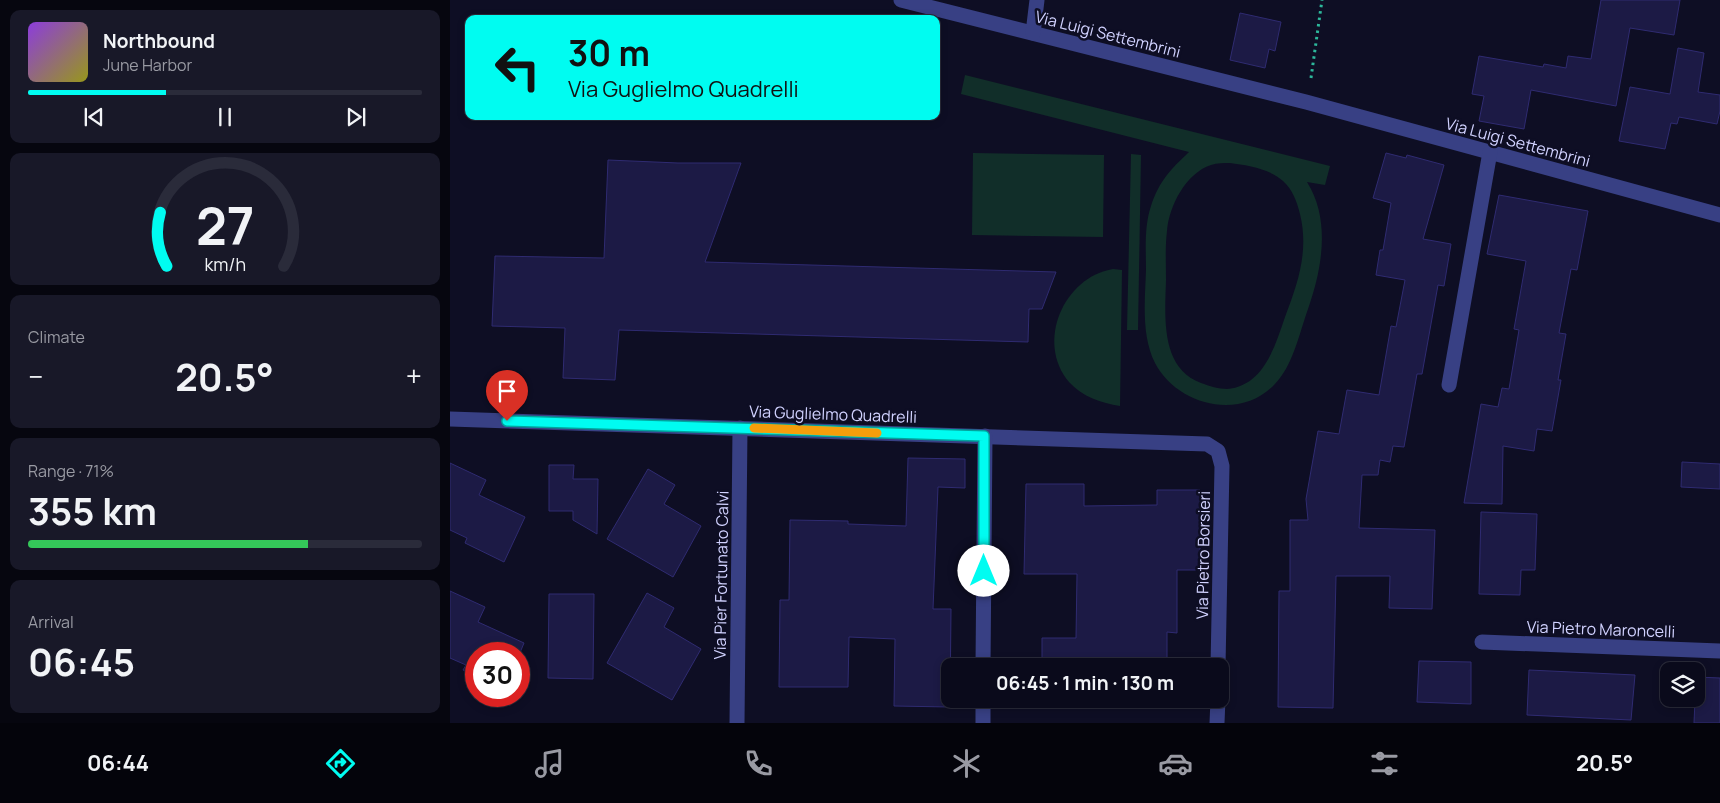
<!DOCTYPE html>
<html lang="en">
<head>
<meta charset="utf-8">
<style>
	:root { --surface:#0a0a1b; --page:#181828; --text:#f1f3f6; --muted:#999aa3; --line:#2a2b3a; --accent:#00fcf1 }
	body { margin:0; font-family:Manrope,sans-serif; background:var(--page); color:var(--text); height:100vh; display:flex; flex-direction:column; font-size:19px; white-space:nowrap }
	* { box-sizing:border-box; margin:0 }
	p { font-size:16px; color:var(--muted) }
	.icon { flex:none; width:28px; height:28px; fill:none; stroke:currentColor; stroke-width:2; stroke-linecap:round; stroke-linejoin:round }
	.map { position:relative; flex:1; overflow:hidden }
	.details { display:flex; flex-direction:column; gap:10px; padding:10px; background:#06060f; width:450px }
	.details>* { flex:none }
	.hud { position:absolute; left:15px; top:15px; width:475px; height:105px; border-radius:10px; box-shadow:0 2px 8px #0003,0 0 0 1px var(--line); background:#00fcf1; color:#111; overflow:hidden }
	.controls { position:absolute; left:1210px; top:662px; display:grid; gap:10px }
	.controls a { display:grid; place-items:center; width:45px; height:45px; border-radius:10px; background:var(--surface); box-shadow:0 2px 8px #0003,0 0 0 1px var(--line); font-size:25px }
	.speed { position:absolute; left:15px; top:642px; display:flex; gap:10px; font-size:25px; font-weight:700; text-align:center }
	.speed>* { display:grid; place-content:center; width:65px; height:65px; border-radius:50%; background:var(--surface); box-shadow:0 2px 8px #0003,0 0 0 1px var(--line); line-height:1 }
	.speed .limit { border:8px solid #d22; background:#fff; color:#111 }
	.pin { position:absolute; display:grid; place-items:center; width:42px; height:42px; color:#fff; margin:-51px -21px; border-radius:50% 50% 50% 0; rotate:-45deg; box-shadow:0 0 5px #0007 }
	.pin .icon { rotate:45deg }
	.me { position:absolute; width:55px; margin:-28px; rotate:0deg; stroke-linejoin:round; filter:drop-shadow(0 0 4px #0008) }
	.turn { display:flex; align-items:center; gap:18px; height:105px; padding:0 20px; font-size:22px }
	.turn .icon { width:65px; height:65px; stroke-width:2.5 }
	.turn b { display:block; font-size:35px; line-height:42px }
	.big { font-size:38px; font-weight:700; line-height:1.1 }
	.details .card { flex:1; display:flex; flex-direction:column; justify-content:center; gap:8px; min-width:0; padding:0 18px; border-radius:10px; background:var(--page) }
	.details .dial { align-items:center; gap:0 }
	.dial svg { height:130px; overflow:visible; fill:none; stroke:var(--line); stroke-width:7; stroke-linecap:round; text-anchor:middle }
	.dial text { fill:var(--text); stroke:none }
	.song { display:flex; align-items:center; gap:15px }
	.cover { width:60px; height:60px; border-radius:8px; background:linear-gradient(135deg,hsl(270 70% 55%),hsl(60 70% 35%)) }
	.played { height:5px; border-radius:2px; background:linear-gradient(90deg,var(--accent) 35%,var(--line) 35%) }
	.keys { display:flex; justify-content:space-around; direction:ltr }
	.heat { display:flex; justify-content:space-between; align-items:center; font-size:28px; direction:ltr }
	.charge { height:8px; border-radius:4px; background:linear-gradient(90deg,#34c759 71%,var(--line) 0) }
	.trip { position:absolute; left:491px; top:658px; width:288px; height:50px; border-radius:10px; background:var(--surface); box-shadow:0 2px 8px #0003,0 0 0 1px var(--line); font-weight:700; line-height:50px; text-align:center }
	.menu { display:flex; height:80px; justify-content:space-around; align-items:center; background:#04040b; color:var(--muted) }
	.menu .icon { width:35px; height:35px }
	.menu .selected { color:var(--accent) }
	.menu b { font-size:22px; color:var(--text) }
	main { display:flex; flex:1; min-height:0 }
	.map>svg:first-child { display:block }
</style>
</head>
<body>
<main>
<section class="details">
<div class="card">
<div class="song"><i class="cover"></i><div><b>Northbound</b><p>June Harbor</p></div></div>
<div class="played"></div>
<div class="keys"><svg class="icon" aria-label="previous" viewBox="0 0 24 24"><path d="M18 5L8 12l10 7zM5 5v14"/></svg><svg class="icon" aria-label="pause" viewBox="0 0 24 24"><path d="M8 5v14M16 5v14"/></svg><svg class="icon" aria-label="next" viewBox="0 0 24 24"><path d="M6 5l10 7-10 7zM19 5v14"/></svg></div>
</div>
<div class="card dial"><svg viewBox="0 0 100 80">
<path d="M14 69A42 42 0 1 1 86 69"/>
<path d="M14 69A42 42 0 0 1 10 36" stroke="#00fcf1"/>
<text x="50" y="56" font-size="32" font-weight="700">27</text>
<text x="50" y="72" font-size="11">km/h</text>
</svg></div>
<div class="card"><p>Climate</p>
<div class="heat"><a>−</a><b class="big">20.5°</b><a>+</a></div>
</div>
<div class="card"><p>Range · 71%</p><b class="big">355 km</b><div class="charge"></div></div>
<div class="card"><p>Arrival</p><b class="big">06:45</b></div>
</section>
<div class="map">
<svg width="1270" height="723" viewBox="0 0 1270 723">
	<rect width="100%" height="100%" fill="#0e0e24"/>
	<g fill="#112e29" fill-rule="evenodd">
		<path d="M 515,75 L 880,166 L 875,185 L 857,182 C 881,220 872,269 858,309 C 849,334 843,366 824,385 C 789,421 727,405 705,363 C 691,335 695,300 696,270 C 696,249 694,227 701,206 C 709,181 721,169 739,152 L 511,94 ZM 780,163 C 797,165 820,169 833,181 C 843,190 847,202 850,214 C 859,251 848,283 835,317 C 825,346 814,386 777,389 C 769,389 759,386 751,383 C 710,368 715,316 716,280 C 716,264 715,247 717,231 C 719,206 736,173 761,165 C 767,163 774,163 780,163 Z"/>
		<polygon points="523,153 654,155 653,237 522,235"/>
		<polygon points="681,154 691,155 688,330 677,330"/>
		<path d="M 663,269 L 672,270 L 670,406 C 651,403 633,397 619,382 C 585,342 614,277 663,269 Z"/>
	</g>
	<g fill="#1c1a45" stroke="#2f2b71">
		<polygon points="1151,0 1230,0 1224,35 1180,28 1166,106 1081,90 1074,129 1029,121 1034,96 1022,94 1029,56 1093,67 1094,64 1116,68 1118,56 1141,59"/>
		<polygon points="790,13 831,22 825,51 819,49 815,68 780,60"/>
		<polygon points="1228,48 1254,53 1248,92 1270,95 1270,111 1267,124 1229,117 1227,124 1221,123 1215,149 1169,141 1180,87 1220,94"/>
		<polygon points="936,153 956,158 957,155 994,165 973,239 1001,244 994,286 988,285 972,374 967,374 954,447 943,446 940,462 930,460 928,475 912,475 909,528 985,530 982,609 939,608 940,576 886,576 883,708 828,707 829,591 840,591 840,520 858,520 856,499 868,431 889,434 897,390 929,395 941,326 946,327 955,280 926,275 930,250 933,250 941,203 923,198"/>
		<polygon points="158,160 228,163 291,163 255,262 606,272 592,309 579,309 578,342 169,330 165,380 113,378 115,328 42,326 45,256 154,258"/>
		<polygon points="1049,195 1138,211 1127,270 1121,269 1109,333 1116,334 1108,380 1111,380 1102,431 1087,429 1084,451 1053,446 1052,504 1014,503 1031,404 1048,407 1052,388 1059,389 1069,330 1064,329 1076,261 1037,254"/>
		<polygon points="458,458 515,459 515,488 488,487 483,609 501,609 500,707 444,706 445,639 399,637 398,687 329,687 330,600 339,600 340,520 398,521 398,524 456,526"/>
		<polygon points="1232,462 1270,464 1270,489 1231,487"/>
		<polygon points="0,463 36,480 29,495 75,517 54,562 15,543 17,538 0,530"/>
		<polygon points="99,465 124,465 123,479 148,479 147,534 123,520 123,511 99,511"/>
		<polygon points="198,469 225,485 214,504 251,526 223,577 157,539"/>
		<polygon points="576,484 634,484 634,506 707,505 707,490 750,490 750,570 727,570 727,633 717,632 717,666 592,666 592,638 626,638 627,574 574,574"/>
		<polygon points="1031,512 1087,514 1085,570 1071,570 1070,595 1029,594"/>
		<polygon points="0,591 35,607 28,622 74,643 69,655 26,654 26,676 13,670 16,665 0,658"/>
		<polygon points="197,593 224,608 214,627 251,649 222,700 157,663"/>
		<polygon points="99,594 144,594 143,679 98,678"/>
		<polygon points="969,661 1021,662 1021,704 967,702"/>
		<polygon points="1079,670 1185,675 1181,720 1077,715"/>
		<polygon points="1246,677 1270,678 1270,723 1244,723"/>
		<polygon points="592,699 717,699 653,699 653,705 592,704"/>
	</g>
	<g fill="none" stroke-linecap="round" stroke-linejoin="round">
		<polyline stroke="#2db79b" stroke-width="3" stroke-dasharray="2.5 4" stroke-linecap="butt" points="861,78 872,0"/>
		<g stroke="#384084" stroke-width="15">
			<polyline points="451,0 856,102 1270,215"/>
			<polyline points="583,33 587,0"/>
			<polyline points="999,385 1040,152"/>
			<polyline points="0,419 757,444 768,451 772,466 768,666"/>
			<polyline points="1032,642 1270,651"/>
			<polyline points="533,666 535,436"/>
			<polyline points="287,723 290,428"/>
			<polyline points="533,723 533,699"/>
			<polyline points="767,723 768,699"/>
		</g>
	</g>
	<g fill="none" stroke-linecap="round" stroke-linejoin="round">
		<defs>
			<polyline id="route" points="57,421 534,436 534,571"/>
		</defs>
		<use href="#route" stroke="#00a49d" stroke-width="12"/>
		<use href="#route" stroke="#00fcf1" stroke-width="9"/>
		<polyline stroke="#f59e0b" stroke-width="9" points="304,428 427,433"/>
	</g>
	<g text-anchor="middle" stroke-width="5" stroke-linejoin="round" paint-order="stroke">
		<g font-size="16" fill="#d1d2ff" stroke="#0e0e24">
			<text transform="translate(658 34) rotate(14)" y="6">Via Luigi Settembrini</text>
			<text transform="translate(1068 142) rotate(15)" y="6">Via Luigi Settembrini</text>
			<text transform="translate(383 414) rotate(2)" y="6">Via Guglielmo Quadrelli</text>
			<text transform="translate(753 555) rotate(-89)" y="6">Via Pietro Borsieri</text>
			<text transform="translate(271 575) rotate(-89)" y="6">Via Pier Fortunato Calvi</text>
			<text transform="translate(1151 629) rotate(2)" y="6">Via Pietro Maroncelli</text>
		</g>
	</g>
</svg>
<div class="controls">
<a><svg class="icon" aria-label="layers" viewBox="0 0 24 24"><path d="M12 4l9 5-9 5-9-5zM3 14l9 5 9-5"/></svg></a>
</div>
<div class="speed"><div class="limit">30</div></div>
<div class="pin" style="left:57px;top:421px;background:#d93025"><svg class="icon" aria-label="arrive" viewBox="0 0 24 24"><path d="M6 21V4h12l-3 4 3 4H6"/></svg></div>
<svg class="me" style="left:534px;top:571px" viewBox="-20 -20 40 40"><circle r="19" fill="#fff"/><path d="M0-13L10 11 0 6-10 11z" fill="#00fcf1"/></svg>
<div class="trip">06:45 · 1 min · 130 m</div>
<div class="hud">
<div class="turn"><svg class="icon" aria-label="left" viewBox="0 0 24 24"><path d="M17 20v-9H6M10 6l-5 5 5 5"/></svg><div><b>30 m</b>Via Guglielmo Quadrelli</div></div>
</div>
</div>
</main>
<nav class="menu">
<b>06:44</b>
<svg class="icon selected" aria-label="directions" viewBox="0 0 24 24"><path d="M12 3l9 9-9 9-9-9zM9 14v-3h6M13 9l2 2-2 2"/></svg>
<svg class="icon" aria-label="music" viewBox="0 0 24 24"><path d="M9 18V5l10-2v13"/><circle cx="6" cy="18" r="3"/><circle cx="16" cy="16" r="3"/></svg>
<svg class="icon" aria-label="phone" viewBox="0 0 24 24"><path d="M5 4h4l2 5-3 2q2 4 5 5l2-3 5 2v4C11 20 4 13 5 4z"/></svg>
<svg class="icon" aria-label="climate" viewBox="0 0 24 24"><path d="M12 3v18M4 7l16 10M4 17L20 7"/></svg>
<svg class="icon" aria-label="car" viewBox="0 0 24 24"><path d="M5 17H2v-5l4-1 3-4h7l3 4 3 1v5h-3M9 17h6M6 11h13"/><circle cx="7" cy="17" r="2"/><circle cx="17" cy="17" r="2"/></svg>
<svg class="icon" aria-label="filters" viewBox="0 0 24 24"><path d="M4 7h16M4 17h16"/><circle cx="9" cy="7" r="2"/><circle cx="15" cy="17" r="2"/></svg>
<b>20.5°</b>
</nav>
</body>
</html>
